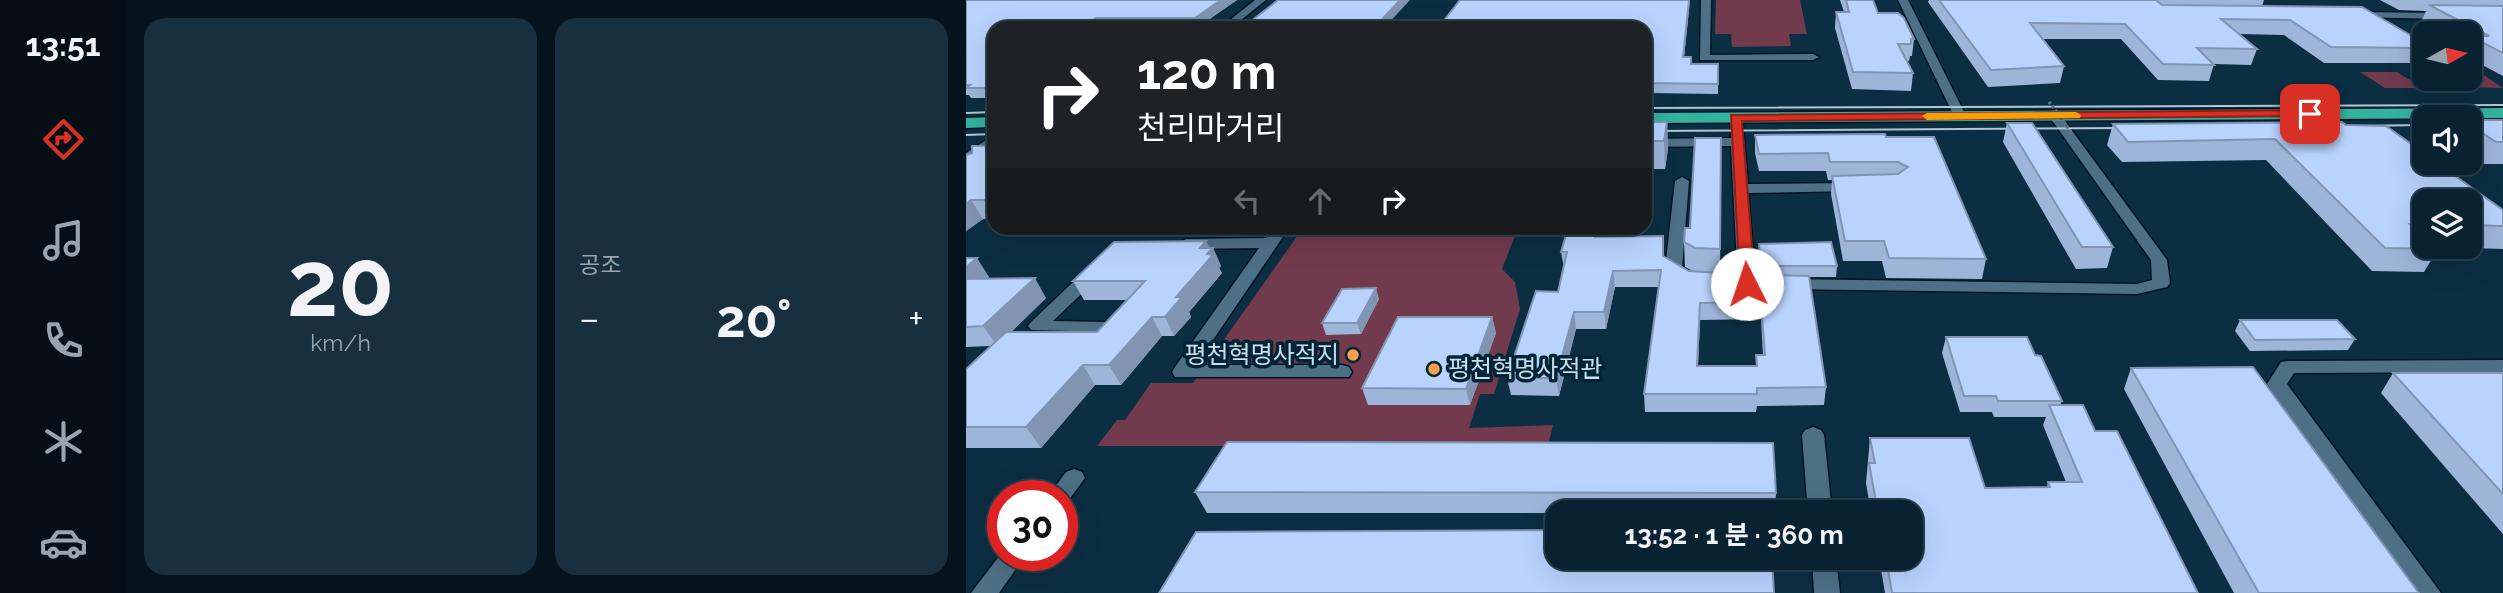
<!DOCTYPE html>
<html lang="ko">
<head>
<meta charset="utf-8">
<style>
	:root { --surface:#092232; --page:#172f3e; --text:#f1f3f6; --muted:#99a4ac; --line:#293f4d; --accent:#d93025 }
	body { margin:0; font-family:Raleway,"Noto Sans KR",sans-serif; background:var(--page); color:var(--text); height:100vh; display:flex; flex-direction:column; font-size:26px; white-space:nowrap }
	* { box-sizing:border-box; margin:0 }
	p { font-size:23px; color:var(--muted) }
	.icon { flex:none; width:38px; height:38px; fill:none; stroke:currentColor; stroke-width:2; stroke-linecap:round; stroke-linejoin:round }
	.map { position:relative; flex:1; overflow:hidden }
	.panel { display:flex; flex-direction:column; gap:18px; padding:18px; background:#05131c; width:840px }
	.panel>* { flex:none }
	.top-card { position:absolute; left:21px; top:21px; width:665px; height:214px; border-radius:21px; box-shadow:0 7px 28px #0002,0 0 0 2px var(--line); background:#202124; color:#fff; overflow:hidden }
	.needle { width:46px; rotate:82deg }
	.tools { position:absolute; left:1446px; top:21px; display:grid; gap:14px }
	.tools a { display:grid; place-items:center; width:70px; height:70px; border-radius:14px; background:var(--surface); box-shadow:0 7px 28px #0002,0 0 0 2px var(--line); font-size:35px }
	.speed { position:absolute; left:21px; top:480px; display:flex; gap:14px; font-size:35px; font-weight:700; text-align:center }
	.speed>* { display:grid; place-content:center; width:91px; height:91px; border-radius:50%; background:var(--surface); box-shadow:0 7px 28px #0002,0 0 0 2px var(--line); line-height:1 }
	.speed .limit { border:10px solid #d22; background:#fff; color:#111 }
	.pin { position:absolute; display:grid; place-items:center; width:60px; height:60px; color:#fff; margin:-30px; border-radius:14px; box-shadow:0 4px 10px #0006 }
	.me { position:absolute; width:77px; margin:-38px; rotate:356deg; stroke-linejoin:round; filter:drop-shadow(0 0 5px #0008) }
	.turn { display:flex; align-items:center; gap:24px; height:147px; padding:0 35px; font-size:32px }
	.turn .icon { width:91px; height:91px; stroke-width:2.5 }
	.turn b { display:block; font-size:49px; line-height:60px }
	.lanes { display:flex; align-items:center; height:66px; padding:0 35px; background:#0003; justify-content:center; gap:35px; direction:ltr }
	.lanes .off { opacity:.35 }
	.big { font-size:52px; font-weight:700; line-height:1.1 }
	.panel .widget { flex:1; display:flex; flex-direction:column; justify-content:center; gap:10px; min-width:0; padding:0 24px; border-radius:21px; background:var(--page) }
	.panel .dial { align-items:center; gap:0 }
	.dial b { font-size:91px; line-height:1 }
	.heat { display:flex; justify-content:space-between; align-items:center; font-size:38px; direction:ltr }
	.panel .tiles { flex:1; display:grid; gap:18px; grid-template-columns:repeat(2,1fr) }
	.trip { position:absolute; left:579px; top:500px; width:378px; height:70px; border-radius:21px; background:var(--surface); box-shadow:0 7px 28px #0002,0 0 0 2px var(--line); font-weight:700; line-height:70px; text-align:center }
	main { display:flex; flex:1; min-height:0 }
	.menu { display:flex; flex-direction:column; width:126px; justify-content:space-around; align-items:center; background:#040e14; color:var(--muted) }
	.menu .icon { width:49px; height:49px }
	.menu .current { color:var(--accent) }
	.menu b { font-size:32px; color:var(--text) }
	.map>svg:first-child { display:block }
</style>
</head>
<body>
<main>
<nav class="menu">
<b>13:51</b>
<svg class="icon current" aria-label="directions" viewBox="0 0 24 24"><path d="M12 3l9 9-9 9-9-9zM9 14v-3h6M13 9l2 2-2 2"/></svg>
<svg class="icon" aria-label="music" viewBox="0 0 24 24"><path d="M9 18V5l10-2v13"/><circle cx="6" cy="18" r="3"/><circle cx="16" cy="16" r="3"/></svg>
<svg class="icon" aria-label="phone" viewBox="0 0 24 24"><path d="M5 4h4l2 5-3 2q2 4 5 5l2-3 5 2v4C11 20 4 13 5 4z"/></svg>
<svg class="icon" aria-label="climate" viewBox="0 0 24 24"><path d="M12 3v18M4 7l16 10M4 17L20 7"/></svg>
<svg class="icon" aria-label="car" viewBox="0 0 24 24"><path d="M5 17H2v-5l4-1 3-4h7l3 4 3 1v5h-3M9 17h6M6 11h13"/><circle cx="7" cy="17" r="2"/><circle cx="17" cy="17" r="2"/></svg>
</nav>
<section class="panel">
<div class="tiles">
<div class="widget dial"><b>20</b><p>km/h</p></div>
<div class="widget"><p>공조</p>
<div class="heat"><a>−</a><b class="big">20°</b><a>+</a></div>
</div>
</div>
</section>
<div class="map">
<svg width="1537" height="593" viewBox="0 0 1537 593">
	<rect width="100%" height="100%" fill="#0c2e42"/>
	<g fill="#723a4d">
		<polygon points="750,0 834,0 841,34 823,34 825,46 766,47 765,34 749,34"/>
		<polygon points="1503,71 1512,71 1537,88 1502,87 1487,79 1503,79"/>
		<polygon points="1394,72 1431,72 1457,88 1419,88"/>
		<polygon points="337,228 552,228 536,269 549,282 554,309 528,394 514,394 503,428 587,425 582,446 131,446 151,420 159,420 185,383 227,383"/>
	</g>
	<g fill="none" stroke-linecap="round" stroke-linejoin="round">
		<defs>
			<g id="minor">
				<polygon points="289,0 300,0 265,28 254,28"/>
				<polygon points="735,0 745,0 744,55 847,54 853,57 847,60 734,60"/>
				<polygon points="932,0 942,0 1000,116 998,119 990,119 988,116"/>
				<polygon points="1388,12 1479,13 1484,16 1479,19 1385,17 1383,15"/>
				<polygon points="1089,112 1093,113 1201,260 1204,283 1201,287 1171,294 821,289 812,284 821,279 1171,284 1186,280 1185,260 1083,116"/>
				<polygon points="770,114 776,118 782,184 888,183 895,187 888,191 782,193 790,284 781,289 772,284 765,146 679,147 679,139 765,138 764,118"/>
				<polygon points="28,135 28,145 0,163 0,153"/>
				<polygon points="716,177 723,181 716,268 728,278 720,283 699,270 709,181"/>
				<polygon points="307,228 323,228 230,365 376,365 383,367 386,372 383,377 209,377 206,372 209,367 293,248 220,249 212,244 220,239 300,238"/>
				<polygon points="127,268 135,273 133,277 87,321 141,322 147,324 150,328 147,332 65,330 62,326 65,322 121,269"/>
				<polygon points="1537,360 1537,372 1328,373 1321,384 1475,593 1447,593 1301,384 1315,362 1322,361"/>
				<polygon points="847,427 855,430 858,435 866,513 842,513 836,435 839,430"/>
				<polygon points="108,469 116,472 119,478 102,501 96,503 96,495 83,495 100,472"/>
				<polygon points="37,551 37,555 60,555 33,593 5,593"/>
				<polygon points="846,558 870,558 874,593 848,593"/>
			</g>
			<g id="highway">
				<polygon points="1537,108 1537,118 679,123 679,113"/>
				<polygon points="28,117 28,127 0,128 0,118"/>
			</g>
		</defs>
		<use href="#minor" stroke="#001524" stroke-width="3"/>
		<use href="#highway" stroke="#001524" stroke-width="3"/>
		<use href="#minor" fill="#4e7087" fill-rule="evenodd"/>
		<use href="#highway" fill="#33b29e" fill-rule="evenodd"/>
		<g stroke="#b2c6d4" stroke-width="2">
			<polyline points="679,108 1537,105"/>
			<polyline points="0,113 28,112"/>
			<polyline points="1386,126 1458,125"/>
			<polyline points="679,131 1165,128"/>
			<polyline points="0,135 28,134"/>
		</g>
		<polyline stroke="#5b7788" stroke-width="3.5" stroke-dasharray="2.5 2.5" stroke-linecap="butt" points="1083,102 1105,132"/>
	</g>
	<g fill="#9eb5da" fill-rule="evenodd">
		<polygon points="0,0 271,0 232,27 28,28 28,98 5,98 3,95 0,95"/>
		<polygon points="494,0 724,0 718,57 726,64 752,64 752,94 679,93 679,28"/>
		<polygon points="874,0 907,0 912,13 948,39 946,56 944,56 943,61 940,61 947,73 945,91 886,89 869,28 870,12 878,12"/>
		<polygon points="963,0 1298,0 1296,6 1458,43 1458,63 1358,63 1318,35 1273,34 1291,49 1285,65 1248,64 1243,81 1192,80 1155,39 1076,39 1098,66 1094,83 1022,87 962,2"/>
		<polygon points="1414,0 1537,0 1537,76 1503,58 1503,33 1476,33 1455,22 1460,11 1433,10"/>
		<polygon points="1503,120 1537,120 1537,164 1518,164 1503,153"/>
		<polygon points="679,122 701,122 702,149 699,169 679,169"/>
		<polygon points="1041,123 1147,247 1141,268 1110,269 1037,142"/>
		<path d="M 1147,124 L 1380,125 L 1537,210 L 1537,249 L 1470,247 L 1472,249 L 1458,272 L 1406,271 L 1300,160 L 1156,162 L 1141,145 ZM 1458,201 L 1503,201 L 1503,247 L 1458,247 Z"/>
		<polygon points="789,135 920,137 1020,259 1016,279 920,278 916,261 877,261 865,194 866,180 862,180 860,171 793,171 789,153"/>
		<path d="M 755,138 L 754,281 L 797,281 L 798,276 L 795,276 L 792,254 L 793,244 L 871,266 L 870,277 L 843,277 L 860,387 L 858,405 L 791,406 L 790,412 L 679,412 L 678,394 L 693,287 L 649,287 L 640,329 L 610,329 L 593,396 L 545,395 L 541,378 L 592,292 L 598,268 L 595,252 L 602,228 L 637,228 L 635,237 L 698,257 L 723,271 L 727,271 L 719,267 L 718,242 L 724,228 ZM 795,319 L 797,355 L 790,355 L 790,366 L 732,366 L 734,320 Z"/>
		<polygon points="28,146 28,218 17,219 0,231 0,155"/>
		<polygon points="244,248 247,248 255,266 253,268 256,273 223,312 225,317 208,336 196,336 155,385 129,385 75,448 0,448 0,369 25,346 0,347 0,258 23,277 21,279 80,298 45,332 131,332 161,300 118,300 107,281"/>
		<polygon points="413,299 395,334 360,335 356,323"/>
		<polygon points="526,317 530,333 504,405 402,405 396,388"/>
		<polygon points="1274,320 1389,339 1382,350 1284,351 1269,331"/>
		<polygon points="980,337 1069,355 1096,401 1094,405 1129,431 1232,593 919,593 913,558 945,558 945,513 905,513 900,483 904,438 1019,488 1081,487 1082,482 1100,482 1077,425 1080,417 1028,417 1026,412 994,412 976,353"/>
		<polygon points="1165,368 1453,593 1268,593 1158,389"/>
		<polygon points="1427,373 1537,373 1537,534 1415,393"/>
		<polygon points="229,492 810,493 809,513 241,513"/>
	</g>
	<g fill="#8194b2">
		<polygon points="255,0 271,0 232,27 229,18"/>
		<polygon points="434,0 444,0 418,28 408,28"/>
		<polygon points="723,0 724,0 717,67 717,57"/>
		<polygon points="130,18 134,27 132,28 113,28"/>
		<polygon points="701,122 702,149 699,169 698,141"/>
		<polygon points="5,200 17,219 0,231 0,204"/>
		<polygon points="632,228 637,228 631,254 629,237"/>
		<polygon points="240,241 245,250 247,248 255,266 253,268 256,273 223,312 225,317 208,336 199,317 210,297 234,248"/>
		<polygon points="11,258 23,277 0,297 0,267"/>
		<polygon points="647,271 649,287 640,329 638,312"/>
		<polygon points="69,278 80,298 31,346 17,326"/>
		<polygon points="410,288 413,299 395,334 391,323"/>
		<polygon points="734,303 734,320 731,384 731,366"/>
		<polygon points="608,312 610,329 593,396 590,378"/>
		<polygon points="186,317 196,336 155,385 143,365"/>
		<polygon points="526,317 530,333 504,405 500,389"/>
		<polygon points="117,365 129,385 75,448 60,427"/>
	</g>
	<g fill="#b8d3fe" stroke="#8194b2" stroke-width="2" fill-rule="evenodd">
		<polygon points="0,0 255,0 229,18 130,18 113,28 28,28 28,88 0,88 4,85 0,85"/>
		<polygon points="312,0 434,0 408,28 276,28"/>
		<polygon points="494,0 723,0 717,57 725,57 725,64 752,64 752,84 679,83 679,28 472,28"/>
		<polygon points="880,0 907,0 912,13 932,13 938,18 948,39 945,39 945,44 932,44 947,73 887,72 870,12 883,12"/>
		<polygon points="973,0 1190,0 1196,5 1396,7 1458,43 1458,48 1365,47 1324,20 1255,19 1291,49 1231,48 1248,65 1197,64 1159,24 1064,23 1098,66 1025,70"/>
		<polygon points="1463,5 1537,6 1537,53 1504,36 1523,36"/>
		<polygon points="1503,120 1537,120 1537,142 1530,142 1503,124"/>
		<polygon points="679,122 701,122 698,141 679,141"/>
		<polygon points="1376,122 1380,125 1420,126 1458,153 1458,163 1471,163 1537,210 1537,226 1503,225 1503,201 1458,201 1458,224 1444,224 1458,236 1458,247 1469,247 1472,249 1419,248 1309,139 1162,142 1147,124"/>
		<polygon points="1041,123 1066,123 1147,247 1116,247"/>
		<polygon points="919,134 920,137 968,137 1020,259 923,258 918,241 879,241 866,176 932,174 942,167 932,162 864,162 862,153 793,154 789,135"/>
		<polygon points="729,138 755,138 754,249 729,248 718,242 719,228 724,228"/>
		<polygon points="6,146 28,146 28,200 5,200 0,204 0,155 6,153"/>
		<path d="M 602,228 L 632,228 L 629,237 L 697,236 L 697,256 L 723,271 L 754,273 L 754,281 L 798,281 L 798,275 L 843,276 L 860,387 L 791,388 L 791,394 L 678,394 L 695,270 L 647,271 L 638,312 L 608,312 L 590,378 L 541,378 L 570,291 L 592,292 L 601,252 L 595,252 ZM 795,302 L 799,355 L 790,355 L 791,366 L 731,366 L 734,303 Z"/>
		<polygon points="240,241 234,248 247,248 241,254 247,255 210,297 216,297 199,317 186,317 143,365 117,365 60,427 0,427 0,369 40,332 131,332 179,281 107,281 148,242"/>
		<polygon points="865,242 871,266 795,266 793,244"/>
		<polygon points="0,258 11,258 0,267"/>
		<polygon points="69,278 17,326 0,327 0,279"/>
		<polygon points="410,288 391,323 356,323 376,289"/>
		<polygon points="432,317 526,317 500,389 396,388"/>
		<polygon points="1274,320 1371,320 1389,339 1289,340"/>
		<polygon points="980,337 1061,337 1069,355 1075,356 1096,401 1032,401 1030,396 998,396"/>
		<polygon points="1287,367 1453,593 1293,593 1165,368"/>
		<polygon points="1427,373 1537,373 1537,494"/>
		<polygon points="1083,405 1117,405 1129,431 1151,431 1232,593 926,593 920,558 945,558 945,513 912,513 903,463 909,463 904,438 1003,438 1019,488 1084,487 1082,482 1116,482"/>
		<polygon points="261,442 807,443 810,493 229,492"/>
		<polygon points="592,530 592,558 806,558 808,593 193,593 230,532"/>
	</g>
	<polygon fill="#d93025" stroke="#8d1f18" stroke-width="2" points="1344,110 1350,114 1348,116 776,121 789,284 781,289 774,284 765,115"/>
	<polygon fill="#f59e0b" points="1110,112 1115,115 1114,118 961,120 956,116 961,113"/>
	<g fill="#fa9f4f" stroke="#022437" stroke-width="2.5">
		<circle cx="387" cy="355" r="7"/>
		<circle cx="468" cy="369" r="7"/>
	</g>
	<g text-anchor="middle" stroke-width="7" stroke-linejoin="round" paint-order="stroke">
		<g font-size="24" fill="#ccdeeb" stroke="#022437" text-anchor="end">
			<text x="373" y="363">평천혁명사적지</text>
			<text x="482" y="377" text-anchor="start">평천혁명사적관</text>
		</g>
	</g>
</svg>
<div class="tools">
<a><svg class="needle" viewBox="-14 -14 28 28"><path d="M0-13l5 13h-10z" fill="#e53935"/><path d="M0 13l5-13h-10z" fill="#99a4ac"/></svg></a>
<a><svg class="icon" aria-label="sound" viewBox="0 0 24 24"><path d="M4 9h4l5-4v14l-5-4H4zM17 9q2 3 0 6"/></svg></a>
<a><svg class="icon" aria-label="layers" viewBox="0 0 24 24"><path d="M12 4l9 5-9 5-9-5zM3 14l9 5 9-5"/></svg></a>
</div>
<div class="speed"><div class="limit">30</div></div>
<div class="pin" style="left:1344px;top:114px;background:#d93025"><svg class="icon" aria-label="arrive" viewBox="0 0 24 24"><path d="M6 21V4h12l-3 4 3 4H6"/></svg></div>
<svg class="me" style="left:781px;top:284px" viewBox="-20 -20 40 40"><circle r="19" fill="#fff"/><path d="M0-13L10 11 0 6-10 11z" fill="#d93025"/></svg>
<div class="trip">13:52 · 1 분 · 360 m</div>
<div class="top-card">
<div class="turn"><svg class="icon" aria-label="right" viewBox="0 0 24 24"><path d="M7 20v-9h11M14 6l5 5-5 5"/></svg><div><b>120 m</b>천리마거리</div></div>
<div class="lanes"><svg class="icon off" aria-label="left" viewBox="0 0 24 24"><path d="M17 20v-9H6M10 6l-5 5 5 5"/></svg><svg class="icon off" aria-label="ahead" viewBox="0 0 24 24"><path d="M12 20V5M6 11l6-6 6 6"/></svg><svg class="icon" aria-label="right" viewBox="0 0 24 24"><path d="M7 20v-9h11M14 6l5 5-5 5"/></svg></div>
</div>
</div>
</main>
</body>
</html>
